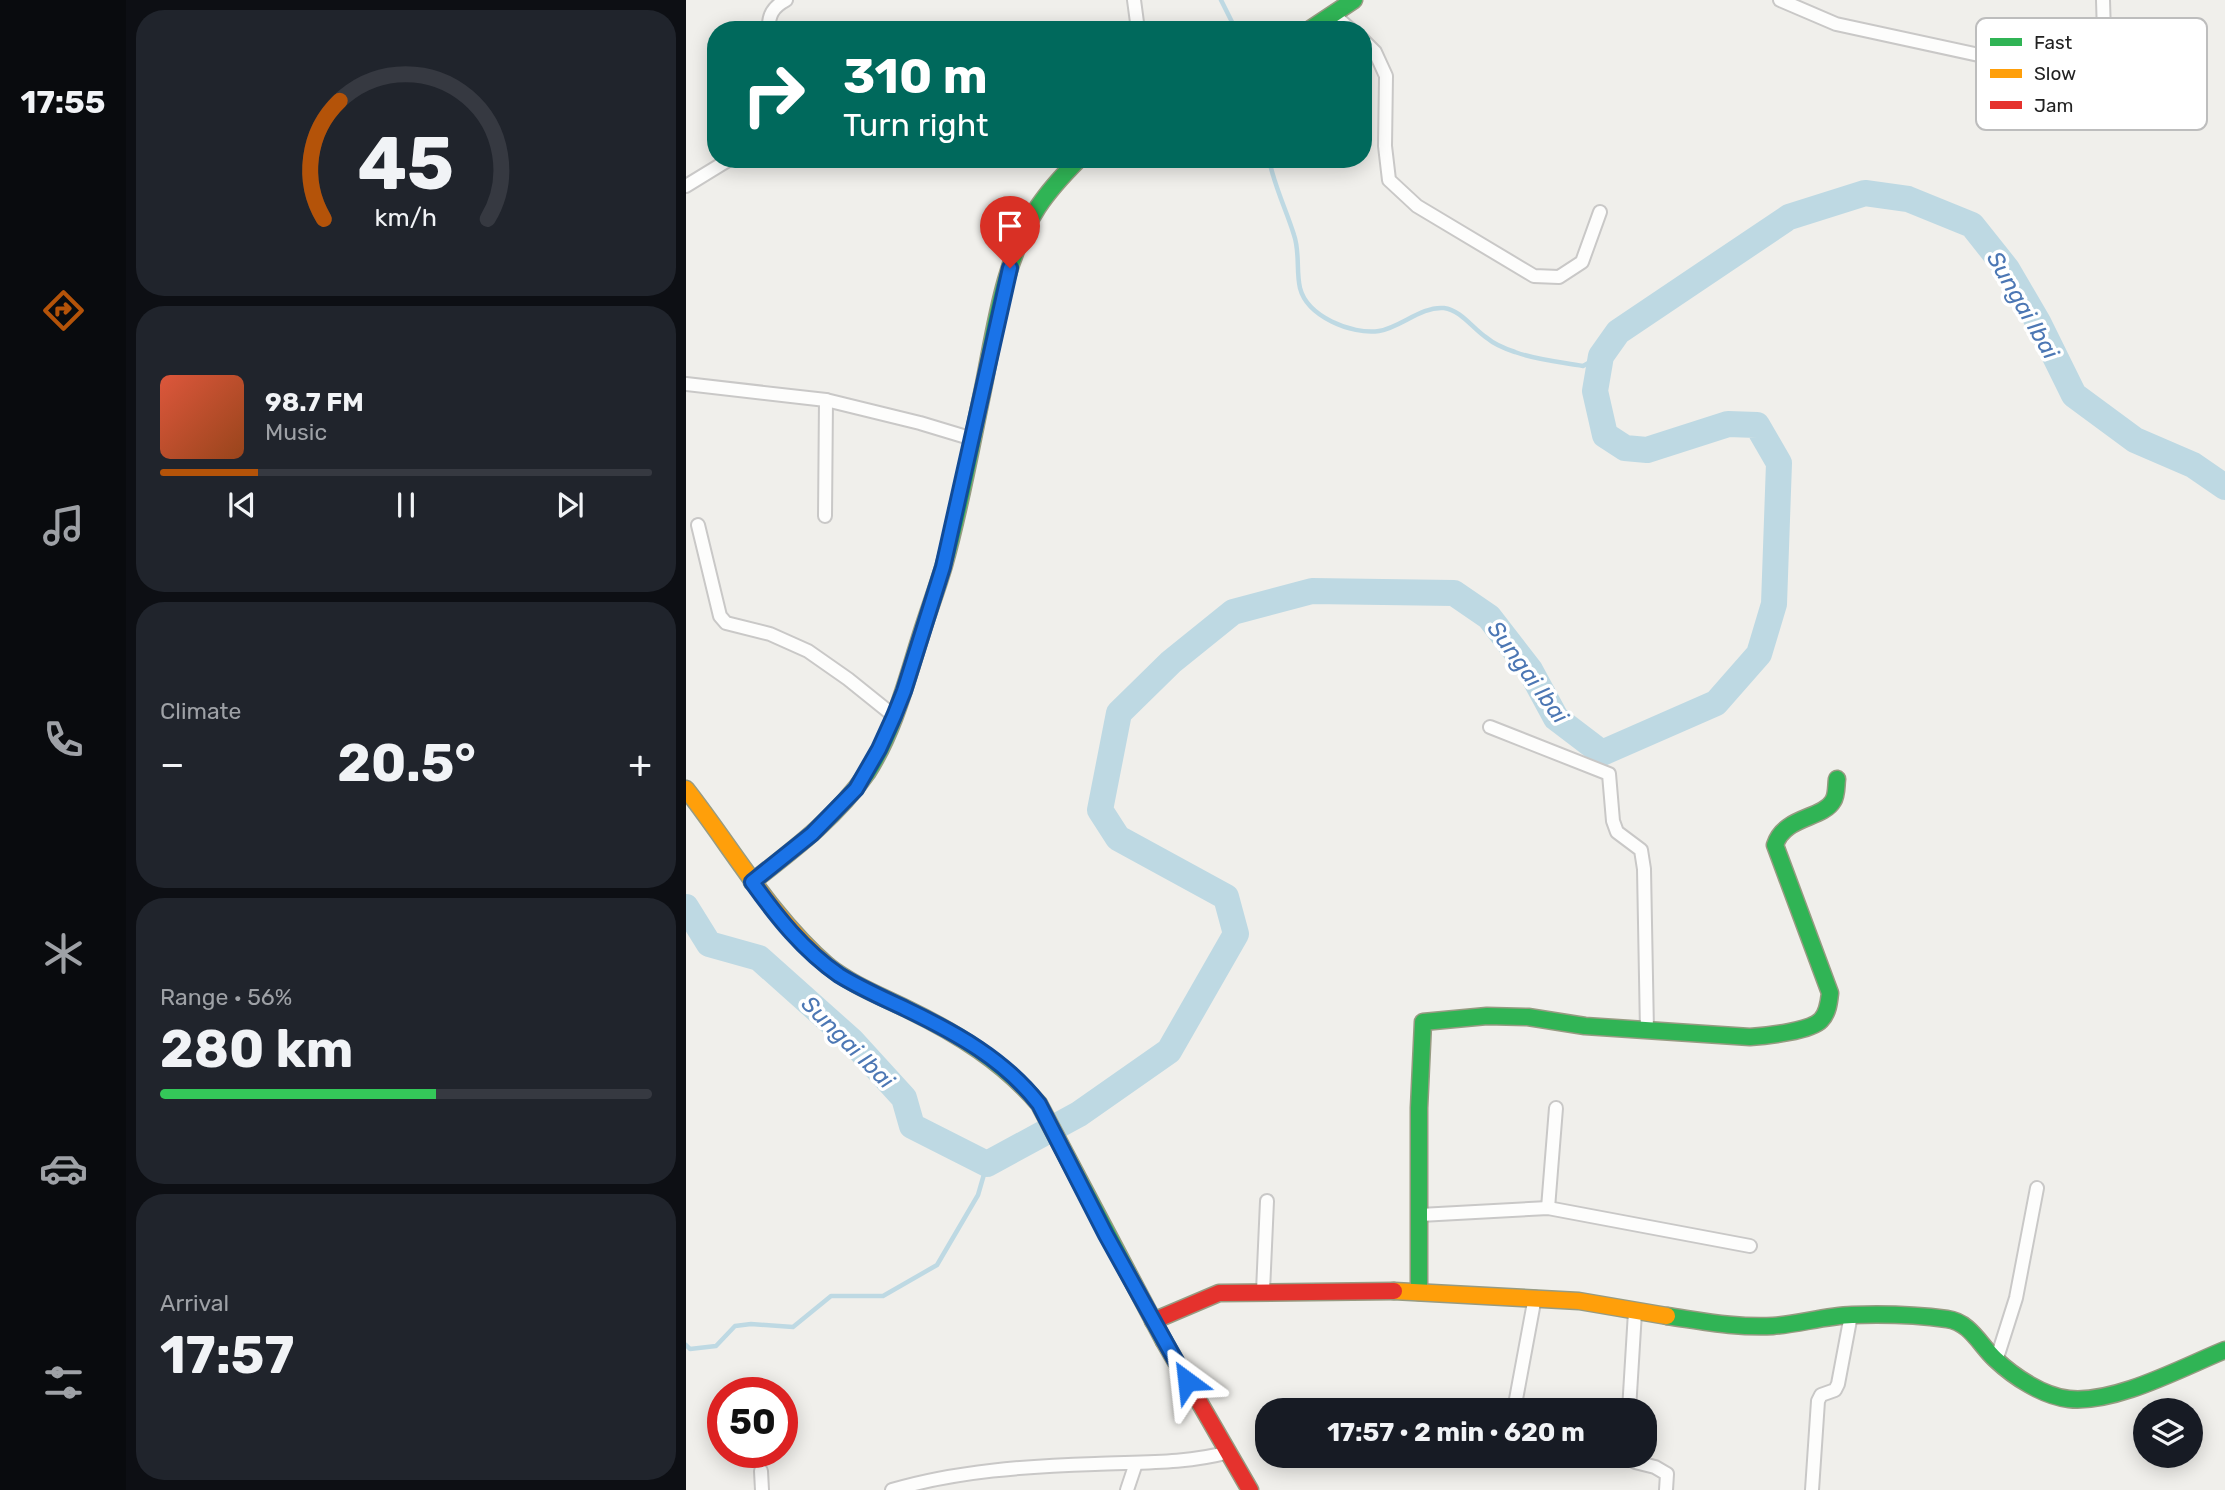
<!DOCTYPE html>
<html lang="en">
<head>
<meta charset="utf-8">
<style>
	:root { --surface:#171b24; --page:#20242c; --text:#f1f3f6; --muted:#9ea1a6; --line:#363941; --accent:#b45309 }
	body { margin:0; font-family:Rubik,sans-serif; background:var(--page); color:var(--text); height:100vh; display:flex; flex-direction:column; font-size:26px; white-space:nowrap }
	* { box-sizing:border-box; margin:0 }
	p { font-size:23px; color:var(--muted) }
	.icon { flex:none; width:38px; height:38px; fill:none; stroke:currentColor; stroke-width:2; stroke-linecap:round; stroke-linejoin:round }
	.map { position:relative; flex:1; overflow:hidden }
	.panel { display:flex; flex-direction:column; gap:10px; padding:10px; background:#0d0f14; width:560px }
	.panel>* { flex:none }
	.guide { position:absolute; left:21px; top:21px; width:665px; height:147px; border-radius:28px; box-shadow:0 4px 18px #0003; background:#00695c; color:#fff; overflow:hidden }
	.tools { position:absolute; left:1447px; top:1398px; display:grid; gap:14px }
	.tools a { display:grid; place-items:center; width:70px; height:70px; border-radius:50%; background:var(--surface); box-shadow:0 4px 18px #0003; font-size:35px }
	.speed { position:absolute; left:21px; top:1377px; display:flex; gap:14px; font-size:35px; font-weight:700; text-align:center }
	.speed>* { display:grid; place-content:center; width:91px; height:91px; border-radius:50%; background:var(--surface); box-shadow:0 4px 18px #0003; line-height:1 }
	.speed .limit { border:10px solid #d22; background:#fff; color:#111 }
	.pin { position:absolute; display:grid; place-items:center; width:60px; height:60px; color:#fff; margin:-72px -30px; border-radius:50% 50% 50% 0; rotate:-45deg; box-shadow:0 0 7px #0007 }
	.pin .icon { rotate:45deg }
	.me { position:absolute; width:77px; margin:-38px; rotate:330deg; stroke-linejoin:round; filter:drop-shadow(0 0 5px #0008) }
	.turn { display:flex; align-items:center; gap:24px; height:147px; padding:0 21px; font-size:32px }
	.turn .icon { width:91px; height:91px; stroke-width:2.5 }
	.turn b { display:block; font-size:49px; line-height:60px }
	.big { font-size:52px; font-weight:700; line-height:1.1 }
	.panel .card { flex:1; display:flex; flex-direction:column; justify-content:center; gap:10px; min-width:0; padding:0 24px; border-radius:28px; background:var(--page) }
	.panel .dial { align-items:center; gap:0 }
	.dial svg { height:182px; overflow:visible; fill:none; stroke:var(--line); stroke-width:7; stroke-linecap:round; text-anchor:middle }
	.dial text { fill:var(--text); stroke:none }
	.song { display:flex; align-items:center; gap:21px }
	.cover { width:84px; height:84px; border-radius:10px; background:linear-gradient(135deg,hsl(10 70% 55%),hsl(20 70% 35%)) }
	.played { height:7px; border-radius:4px; background:linear-gradient(90deg,var(--accent) 20%,var(--line) 20%) }
	.keys { display:flex; justify-content:space-around; direction:ltr }
	.heat { display:flex; justify-content:space-between; align-items:center; font-size:38px; direction:ltr }
	.charge { height:10px; border-radius:5px; background:linear-gradient(90deg,#34c759 56%,var(--line) 0) }
	.trip { position:absolute; left:569px; top:1398px; width:402px; height:70px; border-radius:28px; background:var(--surface); box-shadow:0 4px 18px #0003; font-weight:700; line-height:70px; text-align:center }
	main { display:flex; flex:1; min-height:0 }
	.menu { display:flex; flex-direction:column; width:126px; justify-content:space-around; align-items:center; background:#090b0e; color:var(--muted) }
	.menu .icon { width:49px; height:49px }
	.menu .selected { color:var(--accent) }
	.menu b { font-size:32px; color:var(--text) }
	.map>svg:first-child { display:block }
</style>
</head>
<body>
<main>
<nav class="menu">
<b>17:55</b>
<svg class="icon selected" aria-label="directions" viewBox="0 0 24 24"><path d="M12 3l9 9-9 9-9-9zM9 14v-3h6M13 9l2 2-2 2"/></svg>
<svg class="icon" aria-label="music" viewBox="0 0 24 24"><path d="M9 18V5l10-2v13"/><circle cx="6" cy="18" r="3"/><circle cx="16" cy="16" r="3"/></svg>
<svg class="icon" aria-label="phone" viewBox="0 0 24 24"><path d="M5 4h4l2 5-3 2q2 4 5 5l2-3 5 2v4C11 20 4 13 5 4z"/></svg>
<svg class="icon" aria-label="climate" viewBox="0 0 24 24"><path d="M12 3v18M4 7l16 10M4 17L20 7"/></svg>
<svg class="icon" aria-label="car" viewBox="0 0 24 24"><path d="M5 17H2v-5l4-1 3-4h7l3 4 3 1v5h-3M9 17h6M6 11h13"/><circle cx="7" cy="17" r="2"/><circle cx="17" cy="17" r="2"/></svg>
<svg class="icon" aria-label="filters" viewBox="0 0 24 24"><path d="M4 7h16M4 17h16"/><circle cx="9" cy="7" r="2"/><circle cx="15" cy="17" r="2"/></svg>
</nav>
<section class="panel">
<div class="card dial"><svg viewBox="0 0 100 80">
<path d="M14 69A42 42 0 1 1 86 69"/>
<path d="M14 69A42 42 0 0 1 21 17" stroke="#b45309"/>
<text x="50" y="56" font-size="32" font-weight="700">45</text>
<text x="50" y="72" font-size="11">km/h</text>
</svg></div>
<div class="card">
<div class="song"><i class="cover"></i><div><b>98.7 FM</b><p>Music</p></div></div>
<div class="played"></div>
<div class="keys"><svg class="icon" aria-label="previous" viewBox="0 0 24 24"><path d="M18 5L8 12l10 7zM5 5v14"/></svg><svg class="icon" aria-label="pause" viewBox="0 0 24 24"><path d="M8 5v14M16 5v14"/></svg><svg class="icon" aria-label="next" viewBox="0 0 24 24"><path d="M6 5l10 7-10 7zM19 5v14"/></svg></div>
</div>
<div class="card"><p>Climate</p>
<div class="heat"><a>−</a><b class="big">20.5°</b><a>+</a></div>
</div>
<div class="card"><p>Range · 56%</p><b class="big">280 km</b><div class="charge"></div></div>
<div class="card"><p>Arrival</p><b class="big">17:57</b></div>
</section>
<div class="map">
<svg width="1539" height="1490" viewBox="0 0 1539 1490">
	<rect width="100%" height="100%" fill="#f0efeb"/>
	<g fill="none" stroke-linecap="round" stroke-linejoin="round">
		<g stroke="#bed9e3" stroke-width="4.5">
			<polyline points="535,0 550,30"/>
			<path d="M 583,159 C 588,186 600,209 608,235 C 614,252 610,271 614,288 C 621,316 665,335 693,331 C 714,328 735,306 758,308 C 775,310 787,329 801,338 C 808,344 820,349 829,352 C 850,360 875,362 897,366 L 915,356"/>
			<polyline points="0,1345 4,1349 30,1346 49,1326 65,1324 107,1327 145,1296 197,1296 251,1265 292,1195 301,1164"/>
		</g>
		<polyline stroke="#bed9e3" stroke-width="26" points="0,907 23,944 73,958 166,1041 218,1098 226,1126 301,1164 393,1114 483,1051 550,934 540,897 432,838 414,810 433,713 485,662 547,612 626,591 768,593 803,617 844,670 870,718 916,753 1030,703 1073,654 1088,604 1093,463 1071,425 1042,424 961,450 939,448 919,435 909,391 915,356 932,332 1103,217 1179,193 1222,199 1286,225 1321,269 1352,322 1388,395 1449,440 1507,465 1539,487"/>
		<defs>
			<g id="street">
				<polyline points="448,0 452,30"/>
				<polyline points="1094,0 1150,24 1408,80 1415,78 1419,67 1417,0"/>
				<polyline points="648,15 665,30"/>
				<path d="M 83,30 C 82,15 87,7 100,0"/>
				<polyline points="677,40 689,52 700,76 699,146 703,180 731,206 848,276 873,277 896,262 914,212"/>
				<polyline points="0,186 44,159"/>
				<polyline points="0,384 140,400 234,423 287,439"/>
				<polyline points="139,516 140,400"/>
				<polyline points="12,525 34,616 40,623 84,634 122,651 162,679 208,716"/>
				<polyline points="804,727 923,774 927,821 931,832 955,850 958,869 961,1031"/>
				<polyline points="862,1208 870,1108"/>
				<polyline points="734,1215 862,1208 1064,1246"/>
				<polyline points="577,1291 581,1201"/>
				<polyline points="1310,1361 1330,1298 1351,1188"/>
				<polyline points="828,1410 849,1297"/>
				<polyline points="943,1410 949,1312"/>
				<polyline points="944,1456 949,1462 969,1467 981,1474 980,1490"/>
				<polyline points="75,1471 76,1490"/>
				<path d="M 206,1490 C 270,1471 342,1466 409,1464 C 453,1462 499,1464 543,1452"/>
				<polyline points="441,1490 450,1463"/>
				<polyline points="1126,1490 1132,1401 1135,1395 1149,1390 1152,1384 1165,1315"/>
			</g>
			<g id="fast">
				<polyline points="623,30 668,0"/>
				<path d="M 66,882 C 107,850 151,817 181,773 C 208,731 220,682 235,635 C 242,612 251,589 258,565 C 274,509 284,451 296,394 C 309,332 316,262 352,207 C 364,189 378,174 393,159"/>
				<path d="M 142,966 C 166,985 195,996 223,1010 C 272,1034 317,1062 353,1104 L 478,1341"/>
				<path d="M 733,1292 L 733,1108 L 737,1022 L 801,1016 L 842,1017 L 899,1026 L 1064,1037 C 1080,1036 1125,1031 1135,1020 C 1142,1013 1143,1002 1144,993 L 1089,845 C 1098,816 1137,819 1147,801 C 1151,795 1150,786 1151,779"/>
				<path d="M 981,1316 C 1016,1321 1051,1328 1087,1326 C 1113,1324 1139,1316 1166,1315 C 1195,1314 1232,1315 1261,1319 C 1284,1322 1294,1345 1309,1359 C 1328,1377 1357,1396 1383,1399 C 1429,1404 1497,1367 1539,1350"/>
			</g>
			<g id="slow">
				<path d="M 0,789 C 47,849 84,916 142,966"/>
				<polyline points="708,1291 893,1301 981,1316"/>
			</g>
			<g id="jam">
				<polyline points="467,1321 533,1293 708,1291"/>
				<polyline points="478,1341 564,1490"/>
			</g>
		</defs>
		<use href="#street" stroke="#c9c8c7" stroke-width="16"/>
		<use href="#fast" stroke="#979b82" stroke-width="19"/>
		<use href="#slow" stroke="#979b82" stroke-width="19"/>
		<use href="#jam" stroke="#979b82" stroke-width="19"/>
		<use href="#street" stroke="#fdfdfc" stroke-width="12"/>
		<use href="#fast" stroke="#30b455" stroke-width="16"/>
		<use href="#slow" stroke="#ff9f0a" stroke-width="16"/>
		<use href="#jam" stroke="#e5322d" stroke-width="16"/>
	</g>
	<g fill="none" stroke-linecap="round" stroke-linejoin="round">
		<defs>
			<path id="route" d="M 324,268 L 257,567 L 218,691 L 208,716 L 193,749 L 170,789 L 126,834 L 66,882 C 91,917 117,950 153,975 C 174,988 197,998 220,1009 C 270,1033 318,1059 353,1104 L 420,1235 L 501,1381"/>
		</defs>
		<use href="#route" stroke="#114b97" stroke-width="18"/>
		<use href="#route" stroke="#1a73e8" stroke-width="12"/>
	</g>
	<g text-anchor="middle" stroke-width="7" stroke-linejoin="round" paint-order="stroke">
		<g font-size="23" font-style="italic" fill="#4c77b4" stroke="#fff">
			<text transform="translate(1337 305) rotate(60)" y="8">Sungai Ibai</text>
			<text transform="translate(842 672) rotate(54)" y="8">Sungai Ibai</text>
			<text transform="translate(162 1042) rotate(45)" y="8">Sungai Ibai</text>
		</g>
	</g>
	<rect x="1290" y="18" width="231" height="112" rx="10" fill="#fff" stroke="#bdbdbd" stroke-width="2"/>
	<rect x="1304" y="38" width="32" height="8" fill="#30b455"/>
	<rect x="1304" y="69" width="32" height="9" fill="#ff9f0a"/>
	<rect x="1304" y="101" width="32" height="8" fill="#e5322d"/>
	<g font-size="19" fill="#222">
		<text x="1348" y="49">Fast</text>
		<text x="1348" y="80">Slow</text>
		<text x="1348" y="112">Jam</text>
	</g>
</svg>
<div class="tools">
<a><svg class="icon" aria-label="layers" viewBox="0 0 24 24"><path d="M12 4l9 5-9 5-9-5zM3 14l9 5 9-5"/></svg></a>
</div>
<div class="speed"><div class="limit">50</div></div>
<div class="pin" style="left:324px;top:268px;background:#d93025"><svg class="icon" aria-label="arrive" viewBox="0 0 24 24"><path d="M6 21V4h12l-3 4 3 4H6"/></svg></div>
<svg class="me" style="left:501px;top:1381px" viewBox="-20 -20 40 40"><path d="M0-17L14 15 0 8-14 15z" fill="#1a73e8" stroke="#fff" stroke-width="4"/></svg>
<div class="trip">17:57 · 2 min · 620 m</div>
<div class="guide">
<div class="turn"><svg class="icon" aria-label="right" viewBox="0 0 24 24"><path d="M7 20v-9h11M14 6l5 5-5 5"/></svg><div><b>310 m</b>Turn right</div></div>
</div>
</div>
</main>
</body>
</html>
